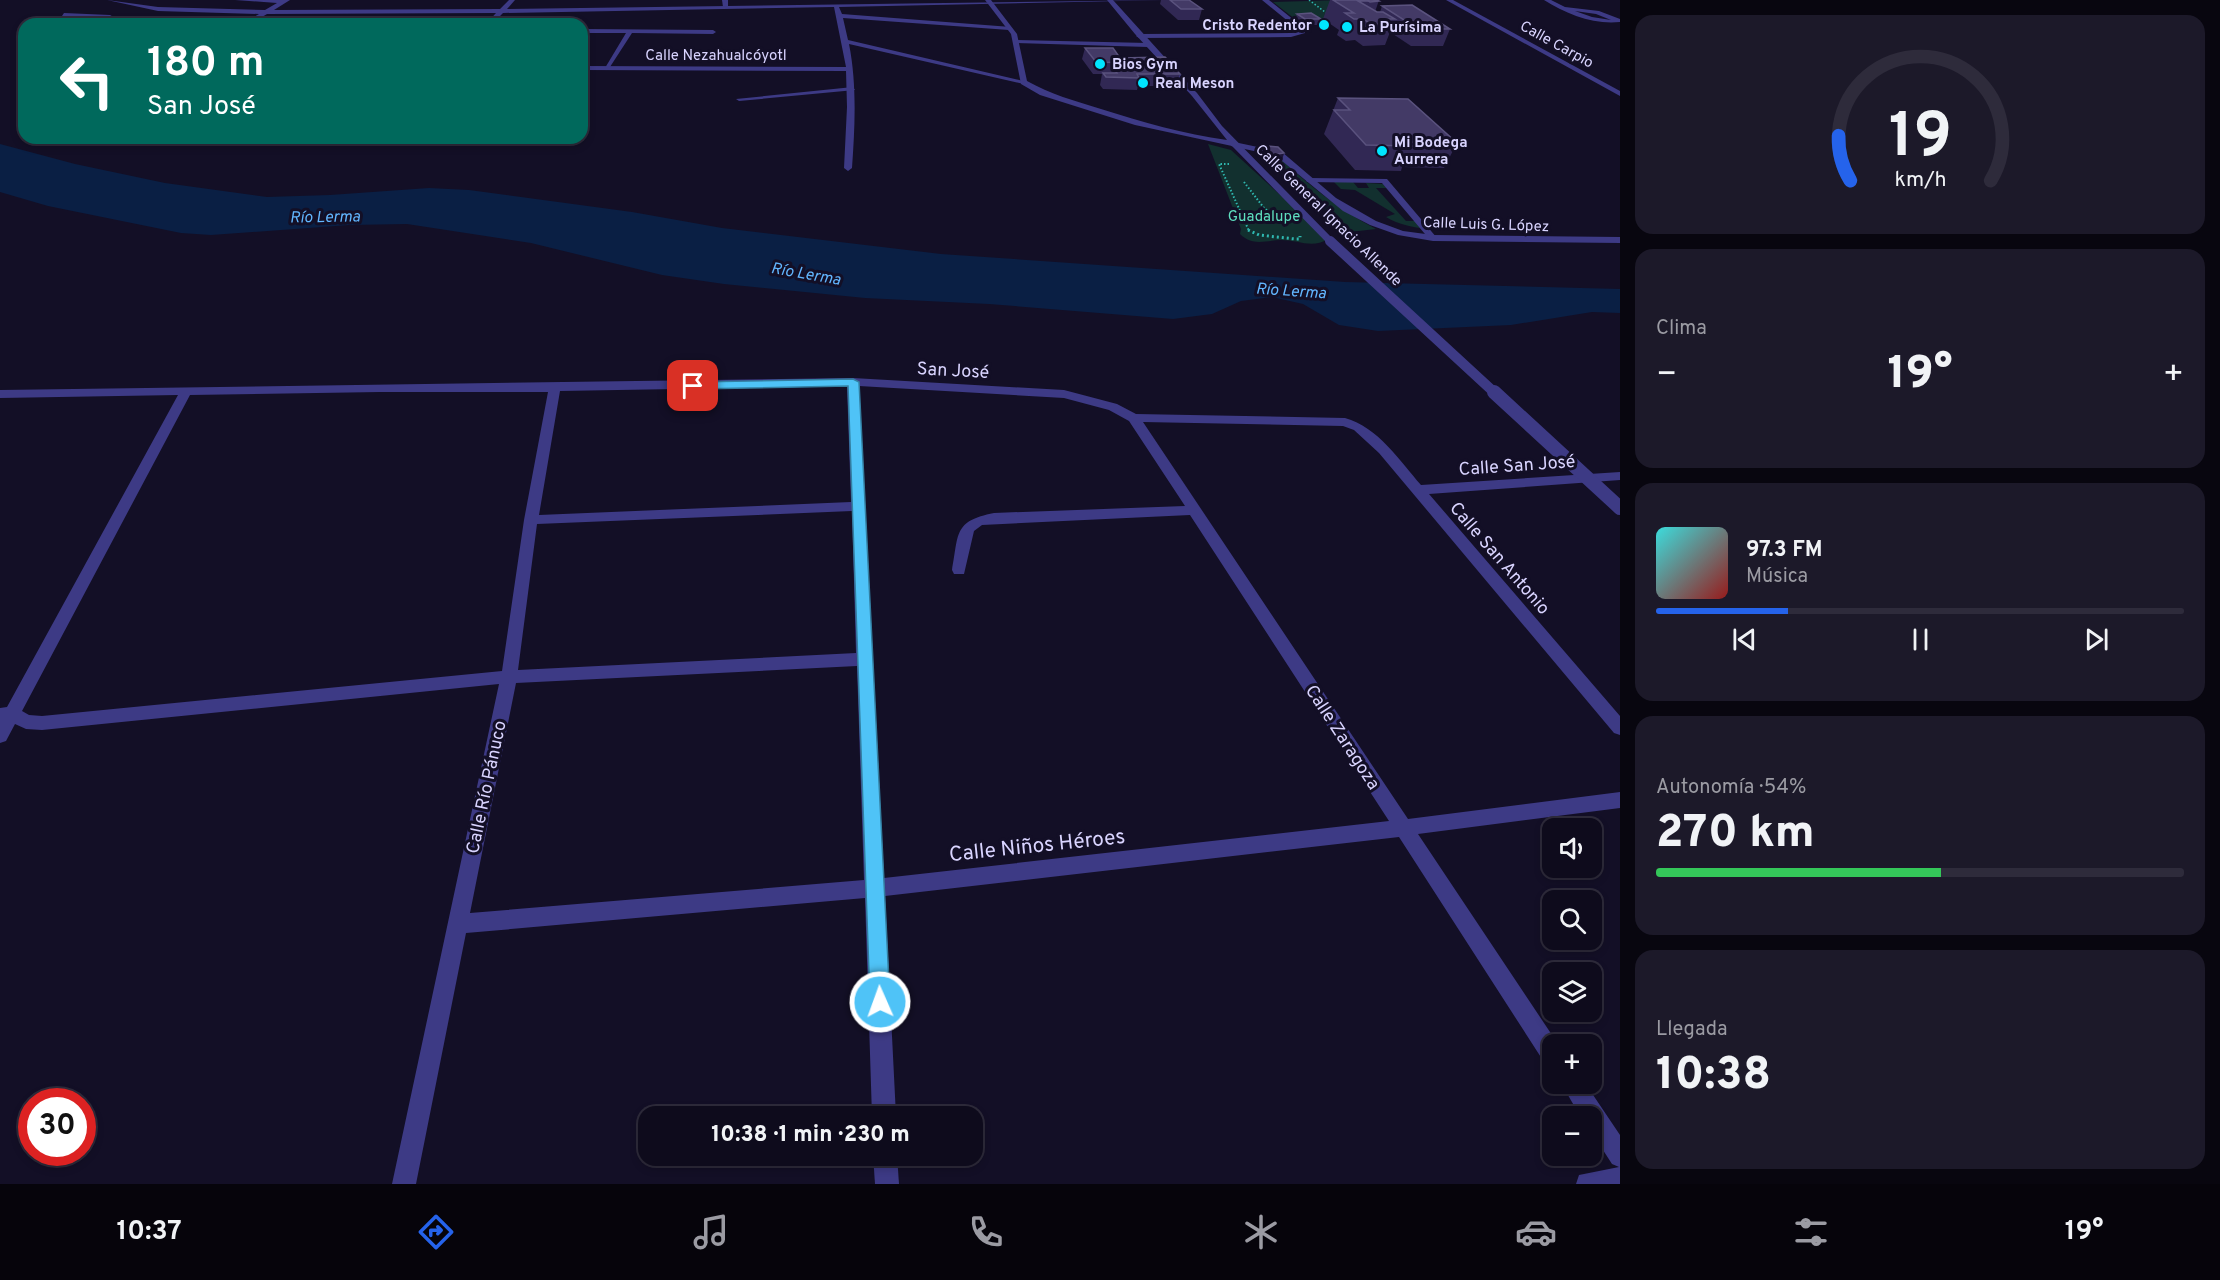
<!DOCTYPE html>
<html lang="es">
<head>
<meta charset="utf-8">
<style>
	:root { --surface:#0e0b1c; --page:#1c1929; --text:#f1f3f6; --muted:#9b9ba3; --line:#2e2b3b; --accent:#2563eb }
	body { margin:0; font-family:Overpass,sans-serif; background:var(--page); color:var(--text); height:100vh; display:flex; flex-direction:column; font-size:22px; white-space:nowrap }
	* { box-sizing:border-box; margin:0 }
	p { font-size:20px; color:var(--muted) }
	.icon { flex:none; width:33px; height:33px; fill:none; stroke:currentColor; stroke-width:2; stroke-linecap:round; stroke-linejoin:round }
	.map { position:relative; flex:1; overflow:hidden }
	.sheet { display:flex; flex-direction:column; gap:15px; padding:15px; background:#08060f; width:600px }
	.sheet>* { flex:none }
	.top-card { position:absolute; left:18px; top:18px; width:570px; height:126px; border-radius:18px; box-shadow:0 3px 9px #0003,0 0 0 2px var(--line); background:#00695c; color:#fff; overflow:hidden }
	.fabs { position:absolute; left:1542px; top:818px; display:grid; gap:12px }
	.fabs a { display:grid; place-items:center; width:60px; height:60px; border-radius:12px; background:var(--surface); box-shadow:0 3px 9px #0003,0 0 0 2px var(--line); font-size:30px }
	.speed { position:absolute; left:18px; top:1088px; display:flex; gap:12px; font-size:30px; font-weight:700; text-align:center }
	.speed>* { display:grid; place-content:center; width:78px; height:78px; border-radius:50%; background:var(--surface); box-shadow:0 3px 9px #0003,0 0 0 2px var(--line); line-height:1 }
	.speed .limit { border:9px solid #d22; background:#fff; color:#111 }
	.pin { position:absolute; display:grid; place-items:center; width:51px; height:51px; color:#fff; margin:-26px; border-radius:12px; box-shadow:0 3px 9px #0006 }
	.me { position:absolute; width:66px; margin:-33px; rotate:358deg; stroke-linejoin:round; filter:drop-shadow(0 0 4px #0008) }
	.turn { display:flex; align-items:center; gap:21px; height:126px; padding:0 30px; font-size:27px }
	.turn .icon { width:78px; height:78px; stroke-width:2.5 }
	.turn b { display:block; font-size:42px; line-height:51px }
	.big { font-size:45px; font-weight:800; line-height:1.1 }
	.sheet .widget { flex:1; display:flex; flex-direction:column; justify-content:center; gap:9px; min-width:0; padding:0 21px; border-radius:18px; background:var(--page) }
	.sheet .dial { align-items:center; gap:0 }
	.dial svg { height:156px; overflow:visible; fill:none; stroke:var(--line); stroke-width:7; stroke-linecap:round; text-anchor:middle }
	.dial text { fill:var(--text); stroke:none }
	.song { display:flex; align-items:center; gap:18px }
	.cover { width:72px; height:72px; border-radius:9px; background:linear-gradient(135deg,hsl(180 70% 55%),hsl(0 70% 35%)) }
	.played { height:6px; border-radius:3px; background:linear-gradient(90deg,var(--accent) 25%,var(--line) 25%) }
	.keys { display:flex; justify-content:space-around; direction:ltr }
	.heat { display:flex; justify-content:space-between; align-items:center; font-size:33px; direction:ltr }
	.charge { height:9px; border-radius:4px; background:linear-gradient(90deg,#34c759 54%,var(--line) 0) }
	.trip { position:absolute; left:638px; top:1106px; width:345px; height:60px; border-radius:18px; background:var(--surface); box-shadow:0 3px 9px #0003,0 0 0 2px var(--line); font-weight:800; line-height:60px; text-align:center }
	.tabs { display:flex; height:96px; justify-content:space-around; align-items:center; background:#06040b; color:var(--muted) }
	.tabs .icon { width:42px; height:42px }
	.tabs .selected { color:var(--accent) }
	.tabs b { font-size:27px; color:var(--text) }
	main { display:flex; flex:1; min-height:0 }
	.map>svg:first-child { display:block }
</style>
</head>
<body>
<main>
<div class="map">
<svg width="1620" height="1184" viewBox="0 0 1620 1184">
	<rect width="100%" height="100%" fill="#130f26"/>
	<g fill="#12302f">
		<polygon points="1344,0 1374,18 1319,19 1319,21 1330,27 1321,27 1309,19 1295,19 1273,2"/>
		<path d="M 1208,144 L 1231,150 L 1328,239 C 1312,249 1299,240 1281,240 C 1266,240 1253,247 1240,234 L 1241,229 Z"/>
		<path d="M 1282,160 C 1311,187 1340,210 1376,229 L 1350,232 L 1268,162 Z"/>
		<path d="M 1334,182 L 1353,182 L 1358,188 L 1369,188 L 1366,183 L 1383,184 L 1387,188 L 1376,188 L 1406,221 L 1421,221 L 1427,229 C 1413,227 1399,225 1386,217 L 1395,214 L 1355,190 L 1341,189 Z"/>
	</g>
	<polygon fill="#0a1f44" points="0,144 75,164 165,183 267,197 330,195 429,188 469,190 632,212 722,228 941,254 1345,282 1620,289 1620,313 1592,312 1511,325 1378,331 1339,325 1303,304 1272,297 1241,301 1212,314 1173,319 989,304 865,298 724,284 662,275 531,243 407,224 349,225 211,235 181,233 48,206 0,192"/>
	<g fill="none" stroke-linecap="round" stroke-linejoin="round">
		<polyline stroke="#2fb8b0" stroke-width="1.5" stroke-dasharray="1.5 2" stroke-linecap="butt" points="1309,0 1329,15"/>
		<g stroke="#2fb8b0" stroke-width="2" stroke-dasharray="1.5 2" stroke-linecap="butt">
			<polyline points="1229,164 1219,164 1249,231"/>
			<polyline points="1244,182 1264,208 1287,226"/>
		</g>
		<polyline stroke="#2fb8b0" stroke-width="3" stroke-dasharray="2 3" stroke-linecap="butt" points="1248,230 1259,235 1295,239 1300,239 1300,236"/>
		<g fill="#3d3a85" fill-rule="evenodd">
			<polygon points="722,0 728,0 728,8 723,7"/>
			<path d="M 1544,0 L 1551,0 L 1565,7 L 1599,11 L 1620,19 L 1620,22 C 1594,25 1566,14 1544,0 ZM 1575,11 L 1596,14 L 1611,20 L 1592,17 Z"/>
			<polygon points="582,29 713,30 716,32 713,34 632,33 608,70 605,68 626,33 582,33"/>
			<polygon points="853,87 855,90 739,101 736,99"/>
			<polygon points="1310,178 1387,179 1437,238 1430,240 1382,183 1307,182 1306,180"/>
		</g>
		<g fill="#3d3a85" fill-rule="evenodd">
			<path d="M 107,0 L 158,7 L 265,10 L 277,3 L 235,0 L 290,0 L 274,10 L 500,9 L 509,0 L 515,0 L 507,9 L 1167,0 L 839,7 L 842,14 L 1011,27 L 1009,30 L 843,18 L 848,40 L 1028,82 L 1024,84 L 849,44 C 857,84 855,126 852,168 L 848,171 L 844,168 L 847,107 L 846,71 L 582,70 L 582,66 L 846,67 L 834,7 L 503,13 L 492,24 L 486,24 L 496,13 L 267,14 L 250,24 L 242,24 L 259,14 L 158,11 Z"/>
			<polygon points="1262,0 1269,0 1305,29 1305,33 1291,37 1139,38 1136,36 1139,34 1291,33 1300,31"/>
			<polygon points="1446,0 1453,0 1620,91 1620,96"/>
			<polygon points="64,13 110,15 126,24 118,24 109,19 62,16"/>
			<polygon points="1017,40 1148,43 1151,45 1148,47 1015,43"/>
			<polygon points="1234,142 1282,152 1336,198 1376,221 1403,231 1433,235 1620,237 1620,243 1433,241 1398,235 1370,225 1343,211 1276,156 1231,146 1231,142"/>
			<path d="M 853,378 L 1064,390 L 1117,404 L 1136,414 L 1345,418 C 1378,427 1400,461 1421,485 L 1620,472 L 1620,480 L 1429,494 L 1620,716 L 1620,735 L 1614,733 L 1379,453 L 1354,430 L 1343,426 L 1143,422 L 1408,819 L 1620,792 L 1620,808 L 1418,834 L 1558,1044 L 1552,1044 L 1552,1065 L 1544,1062 L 1399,837 L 885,896 L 896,1116 L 872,1116 L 865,898 L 466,933 L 416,1184 L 392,1184 L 499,684 L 42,730 L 26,729 L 15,724 L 6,741 L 0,743 L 0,708 L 7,707 L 178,395 L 0,398 L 0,390 ZM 847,386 L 851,502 L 539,515 L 560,391 ZM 859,386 L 1064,398 L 1109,410 L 1129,421 L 1185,506 L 994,513 C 953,521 959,534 952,570 L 954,574 L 964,574 L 974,531 L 982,525 L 1190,515 L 1389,821 L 884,878 ZM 380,392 L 548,392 L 524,520 L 502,671 L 42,716 L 29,715 L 22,711 L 190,395 ZM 852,511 L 856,653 L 518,670 L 537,524 ZM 857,666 L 864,880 L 470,913 L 516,683 Z"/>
			<polygon points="1561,1083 1585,1083 1620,1135 1620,1184 1576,1184 1579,1175 1619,1167 1612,1164 1592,1133 1592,1116 1580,1116"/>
			<polygon points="873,1155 897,1155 899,1184 875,1184"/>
		</g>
		<path fill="#3d3a85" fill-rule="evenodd" d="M 985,0 L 991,0 L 1017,34 L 1027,81 C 1050,94 1075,101 1101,109 C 1142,122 1184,134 1227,140 L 1192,96 L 1135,34 L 1107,0 L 1113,0 L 1197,93 L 1222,126 L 1333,239 L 1333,243 L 1327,243 L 1232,146 L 1135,125 L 1040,95 L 1021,84 L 1011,34 Z"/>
		<polyline stroke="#3d3a85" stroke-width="10" points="1330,241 1496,394"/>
		<polyline stroke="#3d3a85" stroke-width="14" points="1494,392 1620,508"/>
	</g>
	<g fill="#312854">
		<polygon points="1161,0 1189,0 1202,9 1199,20 1178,20 1160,4"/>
		<polygon points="1330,0 1379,0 1375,12 1380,12 1382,6 1450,29 1443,46 1411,46 1390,32 1385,45 1363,46 1355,40 1346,41 1337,35 1339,30 1323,19"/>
		<polygon points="1297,14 1321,19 1319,25 1303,25 1295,19"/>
		<polygon points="1085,48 1120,58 1172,64 1171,66 1180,74 1176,86 1138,86 1137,90 1103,89 1100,85 1102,74 1093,74 1082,59"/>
		<polygon points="1338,98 1457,143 1444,168 1402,167 1401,171 1355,170 1324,134"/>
		<polygon points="1263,148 1284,153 1282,160 1268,162 1260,155"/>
	</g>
	<polygon fill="#1d163a" points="1284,153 1282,160 1268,162 1271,155"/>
	<g fill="#433a66" stroke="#5a527e" stroke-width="1.5">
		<polygon points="1170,0 1189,0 1202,9 1181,9"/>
		<polygon points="1333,0 1367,0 1368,1 1358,1 1377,12 1383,12 1395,19 1386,19 1394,24 1371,24 1363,19 1354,19 1345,13 1354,13"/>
		<polygon points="1367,0 1377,0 1379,1 1370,2"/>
		<polygon points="1412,5 1450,29 1418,29 1382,6"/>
		<polygon points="1311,13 1321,19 1305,19 1297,14"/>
		<polygon points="1085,48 1113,48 1120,58 1165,57 1172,64 1096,62"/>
		<polygon points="1122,66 1173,66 1180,74 1137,74 1139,78 1106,77 1103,73 1117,73 1114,69 1124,69"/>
		<polygon points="1338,98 1408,99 1457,143 1408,142 1412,146 1366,145 1334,110 1350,110"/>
		<polygon points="1268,146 1278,147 1284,153 1271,155 1263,148"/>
	</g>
	<polygon fill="#4fc3f7" stroke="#337fa1" stroke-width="1.5" points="853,379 859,382 890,1002 887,1009 880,1012 873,1009 870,1002 848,386 693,389 687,386 693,382"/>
	<g fill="#00e5ff" stroke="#130f26" stroke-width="2">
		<circle cx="1324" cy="25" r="6"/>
		<circle cx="1347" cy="27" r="6"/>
		<circle cx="1100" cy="64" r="6"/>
		<circle cx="1143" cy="83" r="6"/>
		<circle cx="1382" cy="151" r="6"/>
	</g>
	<g text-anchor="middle" stroke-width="6" stroke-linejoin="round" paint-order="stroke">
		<g font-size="15" font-weight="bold" fill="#d9d4ff" stroke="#130f26" text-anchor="start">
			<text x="1312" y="30" text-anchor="end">Cristo Redentor</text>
			<text x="1359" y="32">La Purísima</text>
			<text x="1112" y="69">Bios Gym</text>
			<text x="1155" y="88">Real Meson</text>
			<text x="1394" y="147">Mi Bodega<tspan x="1394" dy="17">Aurrera</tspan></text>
		</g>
		<g font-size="15" fill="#d9d4ff" stroke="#130f26">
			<text transform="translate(1557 44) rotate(29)" y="5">Calle Carpio</text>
			<text x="716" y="60">Calle Nezahualcóyotl</text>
			<text transform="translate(1329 215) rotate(44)" y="5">Calle General Ignacio Allende</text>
			<text transform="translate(1486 224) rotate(2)" y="5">Calle Luis G. López</text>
		</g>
		<g font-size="15" fill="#5fe0c0" stroke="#130f26">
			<text x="1264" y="221">Guadalupe</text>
		</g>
		<g font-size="16" font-style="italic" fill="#62b6ff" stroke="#130f26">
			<text transform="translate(325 216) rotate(-1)" y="6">Río Lerma</text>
			<text transform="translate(806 273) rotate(10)" y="6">Río Lerma</text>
			<text transform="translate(1291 290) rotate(4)" y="6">Río Lerma</text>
		</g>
		<g font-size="18" fill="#d9d4ff" stroke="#130f26">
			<text transform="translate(953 370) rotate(3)" y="6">San José</text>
			<text transform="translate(1517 465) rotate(-4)" y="6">Calle San José</text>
			<text transform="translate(1500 558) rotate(49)" y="6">Calle San Antonio</text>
			<text transform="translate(1343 737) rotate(57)" y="6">Calle Zaragoza</text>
			<text transform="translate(486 787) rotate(-78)" y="6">Calle Río Pánuco</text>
		</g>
		<g font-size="21" fill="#d9d4ff" stroke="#130f26">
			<text transform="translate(1037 845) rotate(-6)" y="7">Calle Niños Héroes</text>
		</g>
	</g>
</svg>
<div class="fabs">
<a><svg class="icon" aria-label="sound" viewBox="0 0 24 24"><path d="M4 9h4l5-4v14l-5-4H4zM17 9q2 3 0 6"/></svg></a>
<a><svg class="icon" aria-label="search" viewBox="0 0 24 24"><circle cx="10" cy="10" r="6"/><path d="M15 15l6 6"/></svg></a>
<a><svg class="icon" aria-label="layers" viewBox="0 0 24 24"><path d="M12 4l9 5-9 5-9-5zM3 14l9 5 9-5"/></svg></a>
<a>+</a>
<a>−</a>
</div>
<div class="speed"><div class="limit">30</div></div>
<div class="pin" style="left:693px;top:386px;background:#d93025"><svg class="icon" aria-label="arrive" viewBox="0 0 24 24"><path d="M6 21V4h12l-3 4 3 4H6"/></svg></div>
<svg class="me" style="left:880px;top:1002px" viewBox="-20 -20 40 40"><circle r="17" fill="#4fc3f7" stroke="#fff" stroke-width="3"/><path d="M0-11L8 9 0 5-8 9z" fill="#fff"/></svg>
<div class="trip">10:38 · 1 min · 230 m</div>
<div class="top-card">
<div class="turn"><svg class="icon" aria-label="left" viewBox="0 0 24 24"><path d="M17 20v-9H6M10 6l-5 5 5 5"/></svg><div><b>180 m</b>San José</div></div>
</div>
</div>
<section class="sheet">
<div class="widget dial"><svg viewBox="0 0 100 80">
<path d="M14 69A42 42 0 1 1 86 69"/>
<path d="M14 69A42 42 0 0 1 8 46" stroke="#2563eb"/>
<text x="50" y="56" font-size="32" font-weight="700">19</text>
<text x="50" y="72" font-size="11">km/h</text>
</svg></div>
<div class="widget"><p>Clima</p>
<div class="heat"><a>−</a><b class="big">19°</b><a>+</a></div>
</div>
<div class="widget">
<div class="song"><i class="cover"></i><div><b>97.3 FM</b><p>Música</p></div></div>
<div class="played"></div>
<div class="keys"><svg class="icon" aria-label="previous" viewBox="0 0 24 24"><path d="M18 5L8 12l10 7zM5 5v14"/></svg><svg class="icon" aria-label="pause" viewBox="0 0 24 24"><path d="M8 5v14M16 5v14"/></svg><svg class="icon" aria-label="next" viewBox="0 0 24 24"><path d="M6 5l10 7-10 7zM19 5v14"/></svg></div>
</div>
<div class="widget"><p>Autonomía · 54%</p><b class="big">270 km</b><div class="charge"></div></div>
<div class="widget"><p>Llegada</p><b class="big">10:38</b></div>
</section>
</main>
<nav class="tabs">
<b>10:37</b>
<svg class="icon selected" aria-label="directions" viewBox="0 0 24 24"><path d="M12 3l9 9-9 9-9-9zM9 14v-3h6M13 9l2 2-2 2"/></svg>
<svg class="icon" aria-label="music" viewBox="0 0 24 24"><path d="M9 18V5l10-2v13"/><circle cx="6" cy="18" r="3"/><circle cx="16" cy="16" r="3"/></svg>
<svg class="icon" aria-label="phone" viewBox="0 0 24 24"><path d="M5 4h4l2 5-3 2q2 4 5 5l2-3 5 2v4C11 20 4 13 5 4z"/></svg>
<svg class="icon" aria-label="climate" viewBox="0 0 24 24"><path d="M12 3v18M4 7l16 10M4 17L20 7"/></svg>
<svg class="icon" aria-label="car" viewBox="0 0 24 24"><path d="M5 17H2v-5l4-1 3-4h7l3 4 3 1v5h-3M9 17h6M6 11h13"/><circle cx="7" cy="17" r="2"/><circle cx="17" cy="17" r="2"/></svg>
<svg class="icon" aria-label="filters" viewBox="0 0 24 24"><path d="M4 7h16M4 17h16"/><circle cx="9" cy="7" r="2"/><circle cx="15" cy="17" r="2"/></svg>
<b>19°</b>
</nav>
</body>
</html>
